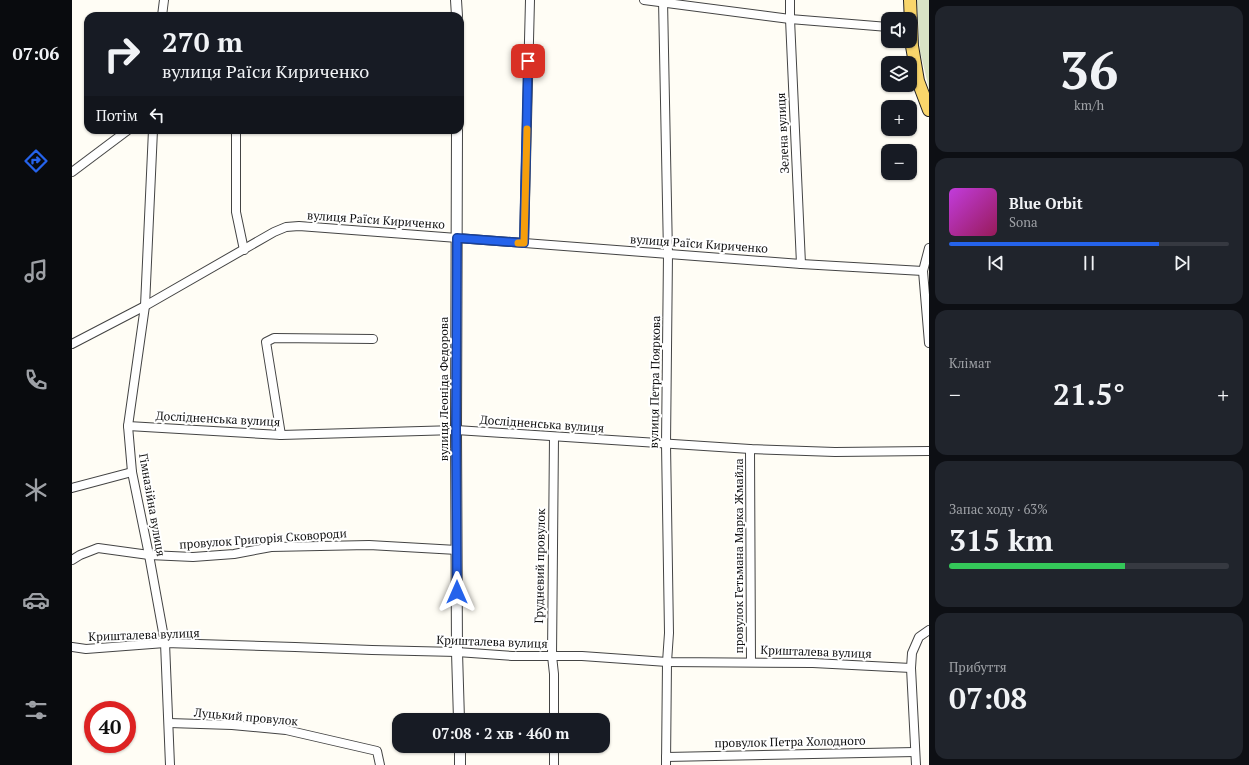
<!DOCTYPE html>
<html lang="uk">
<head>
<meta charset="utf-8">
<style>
	:root { --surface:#171b24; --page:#20242c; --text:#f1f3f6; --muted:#9ea1a6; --line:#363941; --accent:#2563eb }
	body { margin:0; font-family:"PT Serif",serif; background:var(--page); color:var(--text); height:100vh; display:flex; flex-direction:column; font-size:15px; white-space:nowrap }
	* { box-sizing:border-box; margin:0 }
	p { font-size:13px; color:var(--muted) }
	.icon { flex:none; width:22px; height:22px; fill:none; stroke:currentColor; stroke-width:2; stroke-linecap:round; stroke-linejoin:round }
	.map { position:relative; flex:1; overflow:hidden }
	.panel { display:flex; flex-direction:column; gap:6px; padding:6px; background:#0d0f14; width:320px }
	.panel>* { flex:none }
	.hud { position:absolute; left:12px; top:12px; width:380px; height:122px; border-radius:12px; box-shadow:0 1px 3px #0004; background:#171b24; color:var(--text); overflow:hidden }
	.buttons { position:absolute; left:809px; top:12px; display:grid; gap:8px }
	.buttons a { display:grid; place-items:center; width:36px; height:36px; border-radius:8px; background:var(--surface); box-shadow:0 1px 3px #0004; font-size:20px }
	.speed { position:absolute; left:12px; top:701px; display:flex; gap:8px; font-size:20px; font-weight:700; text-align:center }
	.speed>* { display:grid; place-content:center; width:52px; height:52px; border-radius:50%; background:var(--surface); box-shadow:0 1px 3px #0004; line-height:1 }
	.speed .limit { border:6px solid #d22; background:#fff; color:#111 }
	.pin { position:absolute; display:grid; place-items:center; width:34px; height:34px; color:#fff; margin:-17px; border-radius:8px; box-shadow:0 2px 6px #0006 }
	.me { position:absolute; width:44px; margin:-22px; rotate:0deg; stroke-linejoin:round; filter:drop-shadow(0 0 3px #0008) }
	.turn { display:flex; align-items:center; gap:14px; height:84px; padding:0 12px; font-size:18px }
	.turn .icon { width:52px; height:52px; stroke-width:2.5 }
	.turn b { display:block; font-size:28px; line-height:34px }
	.then { display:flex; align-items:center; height:38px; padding:0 12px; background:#0003; gap:8px; font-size:15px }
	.big { font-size:30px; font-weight:800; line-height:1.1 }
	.panel .card { flex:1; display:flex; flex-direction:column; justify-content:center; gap:6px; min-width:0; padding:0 14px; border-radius:12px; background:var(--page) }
	.panel .dial { align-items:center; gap:0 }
	.dial b { font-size:52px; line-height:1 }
	.song { display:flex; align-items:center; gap:12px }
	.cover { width:48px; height:48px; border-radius:6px; background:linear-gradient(135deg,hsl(290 70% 55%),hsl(330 70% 35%)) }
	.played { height:4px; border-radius:2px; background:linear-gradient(90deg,var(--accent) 75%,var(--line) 75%) }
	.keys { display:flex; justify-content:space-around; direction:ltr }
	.heat { display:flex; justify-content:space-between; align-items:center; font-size:22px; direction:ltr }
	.charge { height:6px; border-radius:3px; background:linear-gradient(90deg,#34c759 63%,var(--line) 0) }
	.trip { position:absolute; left:320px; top:713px; width:218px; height:40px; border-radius:12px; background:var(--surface); box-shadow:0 1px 3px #0004; font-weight:800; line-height:40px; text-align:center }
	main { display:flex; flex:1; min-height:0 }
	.tabs { display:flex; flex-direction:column; width:72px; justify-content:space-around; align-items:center; background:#090b0e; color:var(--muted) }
	.tabs .icon { width:28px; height:28px }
	.tabs .current { color:var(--accent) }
	.tabs b { font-size:18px; color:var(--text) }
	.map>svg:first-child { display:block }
</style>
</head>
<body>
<main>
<nav class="tabs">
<b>07:06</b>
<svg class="icon current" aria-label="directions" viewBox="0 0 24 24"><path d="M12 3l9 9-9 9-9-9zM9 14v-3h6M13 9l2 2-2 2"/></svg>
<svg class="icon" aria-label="music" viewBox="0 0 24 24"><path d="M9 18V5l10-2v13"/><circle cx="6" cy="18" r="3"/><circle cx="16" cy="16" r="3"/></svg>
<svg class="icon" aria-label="phone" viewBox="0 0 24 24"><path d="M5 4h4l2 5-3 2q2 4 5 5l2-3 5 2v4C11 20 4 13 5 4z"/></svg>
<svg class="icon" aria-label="climate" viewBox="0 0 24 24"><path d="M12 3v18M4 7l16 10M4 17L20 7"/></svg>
<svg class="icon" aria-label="car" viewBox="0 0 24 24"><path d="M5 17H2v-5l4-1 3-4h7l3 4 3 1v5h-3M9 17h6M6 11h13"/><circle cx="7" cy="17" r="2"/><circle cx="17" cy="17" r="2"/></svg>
<svg class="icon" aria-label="filters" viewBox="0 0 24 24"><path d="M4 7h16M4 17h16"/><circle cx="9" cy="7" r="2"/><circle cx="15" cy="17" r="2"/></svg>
</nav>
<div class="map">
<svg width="857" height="765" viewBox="0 0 857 765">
	<rect width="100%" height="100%" fill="#fffdf5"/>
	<polygon fill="#d9e3c4" points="845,0 857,0 857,89 848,51"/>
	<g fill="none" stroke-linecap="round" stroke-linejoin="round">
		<defs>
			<g id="minor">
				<polyline points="572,0 718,19 816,27"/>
				<polyline points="591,0 596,254 594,444 597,633 595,662 594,765"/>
				<polyline points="718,0 718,19 729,264"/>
				<polyline points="90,16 92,0"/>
				<polyline points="81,130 73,306 56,426 60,472 77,555 93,643 98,765"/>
				<polyline points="164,130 164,212 172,250"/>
				<polyline points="0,172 56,130"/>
				<polyline points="452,243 458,0"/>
				<polyline points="857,248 851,271 857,343"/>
				<polyline points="0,344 73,306 202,232 214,227 227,226 729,264 851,271"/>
				<polyline points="56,426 209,435 384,430 678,449 763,452 857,451"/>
				<polyline points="209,435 194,342 202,338 301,339"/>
				<polyline points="482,437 480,656 482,674 482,720"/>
				<polyline points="678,449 679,662"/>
				<polyline points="0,488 60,472"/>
				<polyline points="0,560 8,555 26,548 77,555 121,557 162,554 199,547 297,545 385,550"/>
				<polyline points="0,647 14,649 93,643 223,647 300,650 385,652 440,656 510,656 595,662 741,663 839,668"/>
				<polyline points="97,723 160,725 214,730 305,751 308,765"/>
				<polyline points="482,746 482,765"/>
				<polyline points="594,757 843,752"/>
				<polyline points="844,765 839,668 840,653 847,637 857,630"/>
			</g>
			<g id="tertiary">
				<polyline points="384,0 385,16"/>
				<polyline points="385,130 384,430 385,652 387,720"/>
				<polyline points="388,746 388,765"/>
			</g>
			<polyline id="primary" points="838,0 840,46 846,81 857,110"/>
		</defs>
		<use href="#minor" stroke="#444" stroke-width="10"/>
		<use href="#tertiary" stroke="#444" stroke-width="12"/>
		<use href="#primary" stroke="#222" stroke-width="14"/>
		<use href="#minor" stroke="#fff" stroke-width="8"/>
		<use href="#tertiary" stroke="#fff" stroke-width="10"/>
		<use href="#primary" stroke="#f9d66b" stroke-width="12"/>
	</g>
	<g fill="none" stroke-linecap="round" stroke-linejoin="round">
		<defs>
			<polyline id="route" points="385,592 384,430 385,238 452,243 456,61"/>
		</defs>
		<use href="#route" stroke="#184099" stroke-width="10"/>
		<use href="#route" stroke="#2563eb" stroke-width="7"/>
		<polyline stroke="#f59e0b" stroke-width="7" points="446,243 452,243 455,129"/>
	</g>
	<g text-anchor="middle" stroke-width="4" stroke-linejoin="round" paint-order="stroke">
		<g font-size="12" fill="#111" stroke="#fff">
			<text transform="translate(711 133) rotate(-93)" y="4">Зелена вулиця</text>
			<text transform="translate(304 220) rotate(4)" y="4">вулиця Раїси Кириченко</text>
			<text transform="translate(627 244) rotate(4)" y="4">вулиця Раїси Кириченко</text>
			<text transform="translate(583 382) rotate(-89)" y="4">вулиця Петра Пояркова</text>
			<text transform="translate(372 389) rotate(-90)" y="4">вулиця Леоніда Федорова</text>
			<text transform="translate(146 419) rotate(3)" y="4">Дослідненська вулиця</text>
			<text transform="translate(470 424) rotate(4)" y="4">Дослідненська вулиця</text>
			<text transform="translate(80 505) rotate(80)" y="4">Гімназійна вулиця</text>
			<text transform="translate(191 539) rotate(-4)" y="4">провулок Григорія Сковороди</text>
			<text transform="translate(667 556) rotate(-90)" y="4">провулок Гетьмана Марка Жмайла</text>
			<text transform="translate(468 566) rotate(-89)" y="4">Грудневий провулок</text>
			<text transform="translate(72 635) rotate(-2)" y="4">Кришталева вулиця</text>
			<text transform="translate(420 642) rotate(2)" y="4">Кришталева вулиця</text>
			<text transform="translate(744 652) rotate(2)" y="4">Кришталева вулиця</text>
			<text transform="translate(174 717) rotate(5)" y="4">Луцький провулок</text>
			<text transform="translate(718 742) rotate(-1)" y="4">провулок Петра Холодного</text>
		</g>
	</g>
</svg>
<div class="buttons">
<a><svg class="icon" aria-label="sound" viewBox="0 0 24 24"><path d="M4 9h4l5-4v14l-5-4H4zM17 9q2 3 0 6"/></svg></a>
<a><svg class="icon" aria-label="layers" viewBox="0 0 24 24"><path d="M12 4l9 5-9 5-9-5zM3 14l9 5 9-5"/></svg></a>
<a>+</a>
<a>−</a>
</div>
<div class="speed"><div class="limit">40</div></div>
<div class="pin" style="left:456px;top:61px;background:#d93025"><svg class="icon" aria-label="arrive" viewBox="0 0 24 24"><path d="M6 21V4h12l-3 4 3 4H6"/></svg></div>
<svg class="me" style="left:385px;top:592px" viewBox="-20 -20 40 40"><path d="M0-17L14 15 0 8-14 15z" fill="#2563eb" stroke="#fff" stroke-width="4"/></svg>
<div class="trip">07:08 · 2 хв · 460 m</div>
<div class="hud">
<div class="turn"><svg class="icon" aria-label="right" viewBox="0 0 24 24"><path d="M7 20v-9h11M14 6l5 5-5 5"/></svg><div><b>270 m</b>вулиця Раїси Кириченко</div></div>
<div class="then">Потім<svg class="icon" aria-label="left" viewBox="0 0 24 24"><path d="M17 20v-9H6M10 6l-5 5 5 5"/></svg></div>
</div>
</div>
<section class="panel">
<div class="card dial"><b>36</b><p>km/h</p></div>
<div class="card">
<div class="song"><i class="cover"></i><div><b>Blue Orbit</b><p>Sona</p></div></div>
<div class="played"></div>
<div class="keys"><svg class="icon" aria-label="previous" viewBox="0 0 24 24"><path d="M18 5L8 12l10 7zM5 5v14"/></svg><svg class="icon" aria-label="pause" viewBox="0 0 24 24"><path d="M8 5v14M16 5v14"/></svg><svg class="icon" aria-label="next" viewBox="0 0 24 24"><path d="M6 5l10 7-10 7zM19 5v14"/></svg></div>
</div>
<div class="card"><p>Клімат</p>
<div class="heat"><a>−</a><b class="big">21.5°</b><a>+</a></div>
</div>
<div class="card"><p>Запас ходу · 63%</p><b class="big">315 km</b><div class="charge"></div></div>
<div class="card"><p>Прибуття</p><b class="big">07:08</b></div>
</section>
</main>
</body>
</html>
